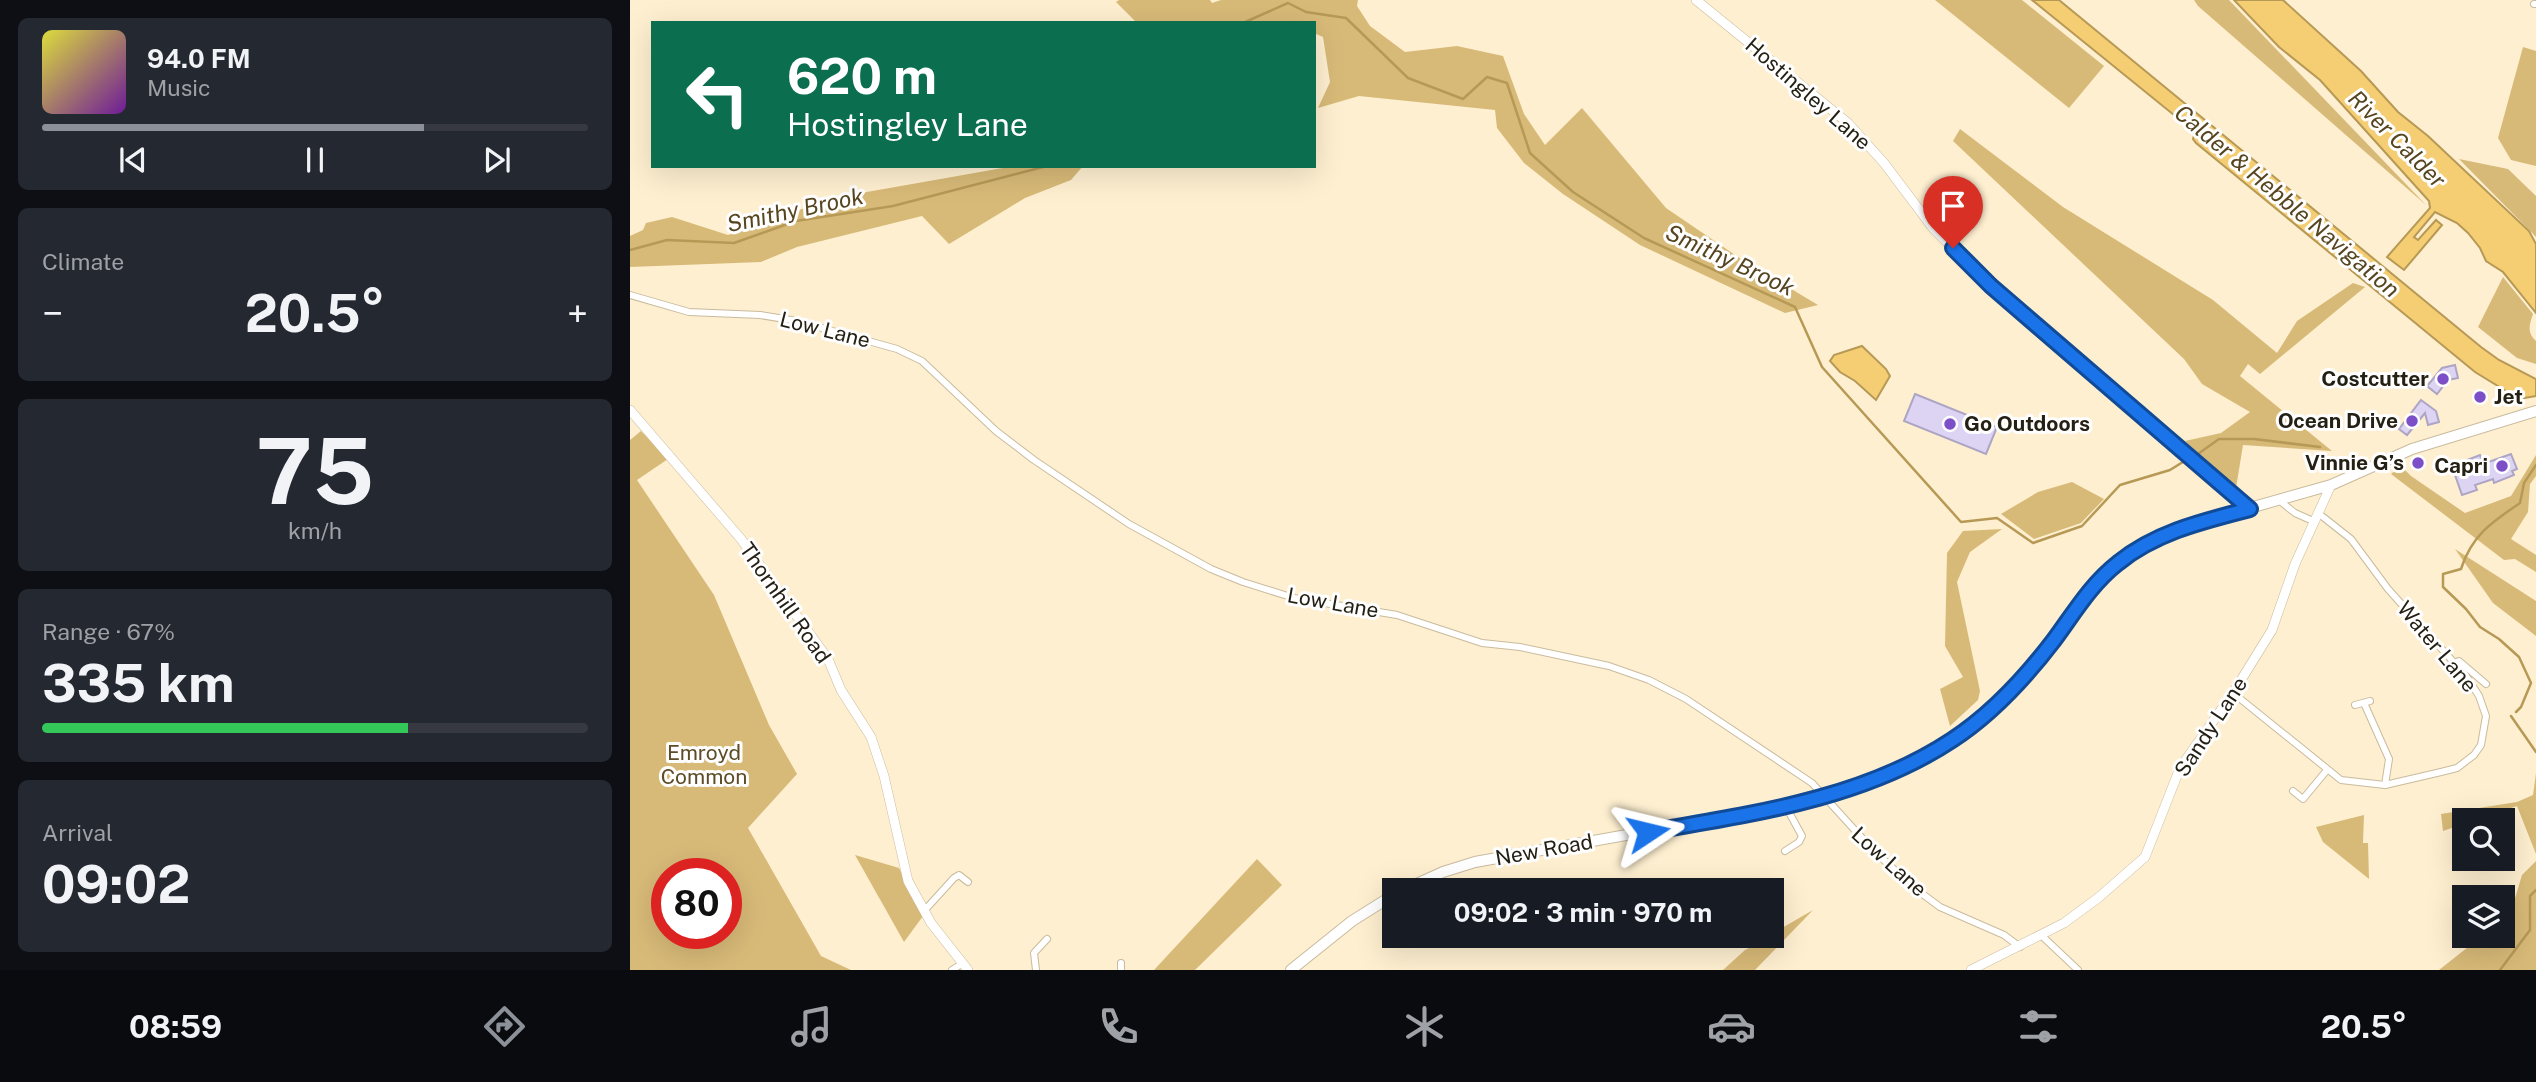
<!DOCTYPE html>
<html lang="en">
<head>
<meta charset="utf-8">
<style>
	:root { --surface:#171b24; --page:#242831; --text:#f1f3f6; --muted:#9ea1a6; --line:#363941; --accent:#8c9099 }
	body { margin:0; font-family:"Public Sans",sans-serif; background:var(--page); color:var(--text); height:100vh; display:flex; flex-direction:column; font-size:26px; white-space:nowrap }
	* { box-sizing:border-box; margin:0 }
	p { font-size:23px; color:var(--muted) }
	.icon { flex:none; width:38px; height:38px; fill:none; stroke:currentColor; stroke-width:2; stroke-linecap:round; stroke-linejoin:round }
	.map { position:relative; flex:1; overflow:hidden }
	.side { display:flex; flex-direction:column; gap:18px; padding:18px; background:#0d0f14; width:630px }
	.side>* { flex:none }
	.hud { position:absolute; left:21px; top:21px; width:665px; height:147px; border-radius:0px; box-shadow:0 7px 28px #0002; background:#0b6e4f; color:#fff; overflow:hidden }
	.controls { position:absolute; left:1822px; top:808px; display:grid; gap:14px }
	.controls a { display:grid; place-items:center; width:63px; height:63px; border-radius:0px; background:var(--surface); box-shadow:0 7px 28px #0002; font-size:35px }
	.speed { position:absolute; left:21px; top:858px; display:flex; gap:14px; font-size:35px; font-weight:700; text-align:center }
	.speed>* { display:grid; place-content:center; width:91px; height:91px; border-radius:50%; background:var(--surface); box-shadow:0 7px 28px #0002; line-height:1 }
	.speed .limit { border:10px solid #d22; background:#fff; color:#111 }
	.pin { position:absolute; display:grid; place-items:center; width:60px; height:60px; color:#fff; margin:-72px -30px; border-radius:50% 50% 50% 0; rotate:-45deg; box-shadow:0 0 7px #0007 }
	.pin .icon { rotate:45deg }
	.me { position:absolute; width:77px; margin:-38px; rotate:80deg; stroke-linejoin:round; filter:drop-shadow(0 0 5px #0008) }
	.turn { display:flex; align-items:center; gap:24px; height:147px; padding:0 21px; font-size:32px }
	.turn .icon { width:91px; height:91px; stroke-width:2.5 }
	.turn b { display:block; font-size:49px; line-height:60px }
	.big { font-size:52px; font-weight:700; line-height:1.1 }
	.side .tile { flex:1; display:flex; flex-direction:column; justify-content:center; gap:10px; min-width:0; padding:0 24px; border-radius:10px; background:var(--page) }
	.side .dial { align-items:center; gap:0 }
	.dial b { font-size:91px; line-height:1 }
	.song { display:flex; align-items:center; gap:21px }
	.cover { width:84px; height:84px; border-radius:10px; background:linear-gradient(135deg,hsl(60 70% 55%),hsl(280 70% 35%)) }
	.played { height:7px; border-radius:4px; background:linear-gradient(90deg,var(--accent) 70%,var(--line) 70%) }
	.keys { display:flex; justify-content:space-around; direction:ltr }
	.heat { display:flex; justify-content:space-between; align-items:center; font-size:38px; direction:ltr }
	.charge { height:10px; border-radius:5px; background:linear-gradient(90deg,#34c759 67%,var(--line) 0) }
	.trip { position:absolute; left:752px; top:878px; width:402px; height:70px; border-radius:0px; background:var(--surface); box-shadow:0 7px 28px #0002; font-weight:700; line-height:70px; text-align:center }
	.tab-bar { display:flex; height:112px; justify-content:space-around; align-items:center; background:#090b0e; color:var(--muted) }
	.tab-bar .icon { width:49px; height:49px }
	.tab-bar .on { color:var(--accent) }
	.tab-bar b { font-size:32px; color:var(--text) }
	main { display:flex; flex:1; min-height:0 }
	.map>svg:first-child { display:block }
</style>
</head>
<body>
<main>
<section class="side">
<div class="tile">
<div class="song"><i class="cover"></i><div><b>94.0 FM</b><p>Music</p></div></div>
<div class="played"></div>
<div class="keys"><svg class="icon" aria-label="previous" viewBox="0 0 24 24"><path d="M18 5L8 12l10 7zM5 5v14"/></svg><svg class="icon" aria-label="pause" viewBox="0 0 24 24"><path d="M8 5v14M16 5v14"/></svg><svg class="icon" aria-label="next" viewBox="0 0 24 24"><path d="M6 5l10 7-10 7zM19 5v14"/></svg></div>
</div>
<div class="tile"><p>Climate</p>
<div class="heat"><a>−</a><b class="big">20.5°</b><a>+</a></div>
</div>
<div class="tile dial"><b>75</b><p>km/h</p></div>
<div class="tile"><p>Range · 67%</p><b class="big">335 km</b><div class="charge"></div></div>
<div class="tile"><p>Arrival</p><b class="big">09:02</b></div>
</section>
<div class="map">
<svg width="1906" height="970" viewBox="0 0 1906 970">
	<rect width="100%" height="100%" fill="#feefd0"/>
	<g fill="#d8ba78" fill-rule="evenodd">
		<polygon points="489,0 580,0 582,3 591,0 728,0 727,6 740,26 775,52 827,46 873,56 894,114 915,145 952,108 1036,208 1111,259 1188,305 1155,313 1010,245 933,194 894,163 867,128 865,110 729,96 688,108 700,82 693,37 684,33 684,23 507,23 486,2"/>
		<polygon points="1305,0 1392,0 1474,66 1439,108"/>
		<polygon points="1564,0 1599,0 1796,205 1568,6"/>
		<polygon points="1893,47 1906,51 1906,166 1881,160 1868,138"/>
		<polygon points="1330,129 1433,207 1583,300 1647,353 1667,321 1723,283 1735,287 1630,374 1618,364 1610,376 1702,451 1613,445 1606,488 1555,441 1591,433 1620,412 1572,384 1554,359 1323,141"/>
		<polygon points="1829,159 1878,169 1906,196 1906,237"/>
		<polygon points="384,166 453,166 441,180 395,198 319,244 292,216 167,247 131,262 0,267 0,236 13,230 16,223 42,217 98,235 203,198"/>
		<path d="M 1873,277 L 1903,314 C 1899,325 1897,333 1906,341 L 1906,364 L 1887,358 L 1848,327 Z"/>
		<path d="M 11,431 L 38,459 L 7,480 L 84,595 L 139,725 L 167,774 L 118,828 L 191,956 L 221,970 L 0,970 L 0,440 ZM 37,873 L 96,873 L 96,933 L 37,933 Z"/>
		<polygon points="1906,455 1906,476 1900,484 1898,512 1881,539 1906,555 1906,572 1885,559 1874,560 1761,474 1771,466 1781,476 1835,513 1881,496"/>
		<polygon points="1442,482 1474,499 1451,523 1404,539 1371,514 1408,492"/>
		<polygon points="1372,529 1340,552 1327,582 1350,691 1348,700 1320,726 1310,689 1333,677 1315,646 1317,553 1333,531"/>
		<polygon points="1825,549 1906,601 1906,636 1863,603"/>
		<polygon points="1906,773 1906,854 1887,806 1843,821 1834,821 1834,824 1813,831 1811,814 1887,802 1903,795"/>
		<polygon points="1734,815 1733,843 1738,843 1739,879 1693,842 1686,827"/>
		<polygon points="225,855 269,868 293,916 274,942"/>
		<polygon points="627,859 652,885 565,970 524,970"/>
		<polygon points="1906,861 1906,970 1809,970 1852,936 1872,936 1873,921 1880,915 1892,875"/>
		<polygon points="1183,910 1125,970 1093,970 1115,950 1143,936 1143,933"/>
	</g>
	<g fill="#f5cd73" stroke="#b79956" stroke-width="2">
		<polygon points="1402,0 1429,0 1851,347 1869,360 1906,379 1906,396 1889,399 1845,372 1566,143 1563,139 1565,132"/>
		<polygon points="1604,0 1653,0 1731,71 1768,112 1798,136 1899,231 1906,244 1906,313 1873,272 1856,261 1850,248 1838,233 1827,223 1805,212 1784,237 1788,240 1806,220 1812,225 1774,270 1757,257 1800,208 1799,201 1690,80 1649,47"/>
		<polygon points="1232,346 1256,369 1260,376 1246,400 1225,381 1210,372 1200,361 1204,355"/>
	</g>
	<g fill="none" stroke-linecap="round" stroke-linejoin="round">
		<g stroke="#b79956" stroke-width="2.5">
			<polyline points="613,23 658,3 676,12 716,18 778,78 833,99 857,77 877,83 900,153 943,192 1014,238 1165,307 1192,367 1331,522 1367,518 1403,543 1452,526 1490,485 1540,470 1556,460"/>
			<polyline points="0,250 37,240 104,243 166,221 263,206 417,166"/>
			<polyline points="1568,454 1589,439 1624,439 1690,447"/>
			<path d="M 1886,712 L 1891,707 L 1901,683 L 1889,657 L 1869,639 L 1850,627 L 1836,609 L 1813,587 L 1813,574 L 1831,569 C 1842,535 1862,522 1890,503 L 1894,483 L 1906,465"/>
			<polyline points="1881,716 1906,752"/>
			<polyline points="1870,970 1900,930 1900,896 1906,890"/>
		</g>
	</g>
	<g fill="#ddd4f4" stroke="#ada5c4" stroke-width="2">
		<polygon points="1825,365 1828,378 1818,380 1807,394 1797,386 1812,368"/>
		<polygon points="1285,394 1367,427 1356,454 1274,421"/>
		<polygon points="1791,400 1806,411 1809,422 1798,425 1795,413 1777,435 1769,429"/>
		<polygon points="1881,454 1887,469 1882,471 1884,475 1864,483 1863,479 1845,485 1847,490 1832,495 1825,475 1833,473 1829,463 1850,455 1853,464"/>
	</g>
	<g fill="none" stroke-linecap="round" stroke-linejoin="round">
		<defs>
			<g id="street">
				<polyline points="1904,4 1906,4"/>
				<polyline points="0,295 59,312 130,315 167,321 267,349 292,361 366,431 404,460 499,524 581,569 613,582 664,598 767,615 852,643 890,647 979,666 1019,680 1056,699 1182,783 1242,849 1283,887 1310,907 1374,935 1390,947"/>
				<polyline points="1650,501 1665,513 1683,521"/>
				<polyline points="1824,663 1829,661 1856,684"/>
				<polyline points="1603,693 1711,780 1755,785 1811,772 1827,768 1844,755 1851,745 1856,716 1849,696 1836,676 1758,589 1721,539 1688,513"/>
				<polyline points="1734,703 1759,759 1755,785"/>
				<polyline points="1725,705 1740,701"/>
				<polyline points="1663,791 1673,799 1697,770"/>
				<polyline points="1155,805 1172,836 1169,842 1155,851"/>
				<polyline points="294,911 324,878 329,875 338,882"/>
				<polyline points="1411,935 1448,970"/>
				<polyline points="491,963 491,970"/>
				<polyline points="322,970 333,963"/>
				<polyline points="406,970 404,953 417,939"/>
			</g>
			<g id="secondary">
				<polyline points="1066,0 1218,123 1254,163 1303,228 1361,286 1620,509"/>
				<polyline points="0,410 111,539 198,659 211,690 241,737 254,776 278,881 301,923 338,970"/>
				<polyline points="1341,970 1434,923 1468,898 1515,857 1550,768 1603,693 1642,630 1665,564 1701,485"/>
			</g>
			<g id="highway">
				<polyline points="771,891 813,872 845,862 1131,811 1223,788 1253,776 1283,763 1322,740 1367,704 1389,683 1470,578 1510,547 1533,535 1577,520 1701,485 1782,449 1906,411"/>
				<polyline points="661,970 722,921 765,894"/>
			</g>
		</defs>
		<use href="#street" stroke="#c9bb9d" stroke-width="8"/>
		<use href="#secondary" stroke="#c9bb9d" stroke-width="10"/>
		<use href="#highway" stroke="#c9bb9d" stroke-width="12"/>
		<use href="#street" stroke="#fff" stroke-width="6"/>
		<use href="#secondary" stroke="#fff" stroke-width="9"/>
		<use href="#highway" stroke="#fff" stroke-width="10"/>
	</g>
	<g fill="none" stroke-linecap="round" stroke-linejoin="round">
		<defs>
			<path id="route" d="M 1018,832 C 1121,814 1233,799 1322,740 C 1362,714 1395,678 1424,640 C 1444,613 1461,584 1488,563 C 1526,532 1574,521 1620,509 L 1361,286 L 1323,248"/>
		</defs>
		<use href="#route" stroke="#114b97" stroke-width="18"/>
		<use href="#route" stroke="#1a73e8" stroke-width="12"/>
	</g>
	<g fill="#7c4ec7" stroke="#fefefe" stroke-width="2.5">
		<circle cx="1813" cy="379" r="7"/>
		<circle cx="1850" cy="397" r="7"/>
		<circle cx="1782" cy="421" r="7"/>
		<circle cx="1320" cy="424" r="7"/>
		<circle cx="1788" cy="463" r="7"/>
		<circle cx="1872" cy="466" r="7"/>
	</g>
	<g text-anchor="middle" stroke-width="6" stroke-linejoin="round" paint-order="stroke">
		<g font-size="21" fill="#252014" stroke="#fefefe">
			<text transform="translate(1178 94) rotate(41)" y="7">Hostingley Lane</text>
			<text transform="translate(195 330) rotate(14)" y="7">Low Lane</text>
			<text transform="translate(155 603) rotate(55)" y="7">Thornhill Road</text>
			<text transform="translate(703 603) rotate(10)" y="7">Low Lane</text>
			<text transform="translate(1807 647) rotate(50)" y="7">Water Lane</text>
			<text transform="translate(1581 727) rotate(-57)" y="7">Sandy Lane</text>
			<text transform="translate(914 850) rotate(-10)" y="7">New Road</text>
			<text transform="translate(1259 862) rotate(42)" y="7">Low Lane</text>
		</g>
		<g font-size="21" font-weight="bold" fill="#252014" stroke="#fefefe" text-anchor="end">
			<text x="1799" y="386">Costcutter</text>
			<text x="1864" y="404" text-anchor="start">Jet</text>
			<text x="1768" y="428">Ocean Drive</text>
			<text x="1334" y="431" text-anchor="start">Go Outdoors</text>
			<text x="1774" y="470">Vinnie G’s</text>
			<text x="1858" y="473">Capri</text>
		</g>
		<g font-size="21" fill="#5d4c26" stroke="#fefefe">
			<text x="74" y="760">Emroyd<tspan x="74" dy="24">Common</tspan></text>
		</g>
		<g font-size="23" font-style="italic" fill="#56451f" stroke="#fefefe">
			<text transform="translate(1767 139) rotate(45)" y="8">River Calder</text>
			<text transform="translate(1657 201) rotate(40)" y="8">Calder &amp; Hebble Navigation</text>
			<text transform="translate(165 210) rotate(-12)" y="8">Smithy Brook</text>
			<text transform="translate(1100 260) rotate(25)" y="8">Smithy Brook</text>
		</g>
	</g>
</svg>
<div class="controls">
<a><svg class="icon" aria-label="search" viewBox="0 0 24 24"><circle cx="10" cy="10" r="6"/><path d="M15 15l6 6"/></svg></a>
<a><svg class="icon" aria-label="layers" viewBox="0 0 24 24"><path d="M12 4l9 5-9 5-9-5zM3 14l9 5 9-5"/></svg></a>
</div>
<div class="speed"><div class="limit">80</div></div>
<div class="pin" style="left:1323px;top:248px;background:#d93025"><svg class="icon" aria-label="arrive" viewBox="0 0 24 24"><path d="M6 21V4h12l-3 4 3 4H6"/></svg></div>
<svg class="me" style="left:1018px;top:832px" viewBox="-20 -20 40 40"><path d="M0-17L14 15 0 8-14 15z" fill="#1a73e8" stroke="#fff" stroke-width="4"/></svg>
<div class="trip">09:02 · 3 min · 970 m</div>
<div class="hud">
<div class="turn"><svg class="icon" aria-label="left" viewBox="0 0 24 24"><path d="M17 20v-9H6M10 6l-5 5 5 5"/></svg><div><b>620 m</b>Hostingley Lane</div></div>
</div>
</div>
</main>
<nav class="tab-bar">
<b>08:59</b>
<svg class="icon on" aria-label="directions" viewBox="0 0 24 24"><path d="M12 3l9 9-9 9-9-9zM9 14v-3h6M13 9l2 2-2 2"/></svg>
<svg class="icon" aria-label="music" viewBox="0 0 24 24"><path d="M9 18V5l10-2v13"/><circle cx="6" cy="18" r="3"/><circle cx="16" cy="16" r="3"/></svg>
<svg class="icon" aria-label="phone" viewBox="0 0 24 24"><path d="M5 4h4l2 5-3 2q2 4 5 5l2-3 5 2v4C11 20 4 13 5 4z"/></svg>
<svg class="icon" aria-label="climate" viewBox="0 0 24 24"><path d="M12 3v18M4 7l16 10M4 17L20 7"/></svg>
<svg class="icon" aria-label="car" viewBox="0 0 24 24"><path d="M5 17H2v-5l4-1 3-4h7l3 4 3 1v5h-3M9 17h6M6 11h13"/><circle cx="7" cy="17" r="2"/><circle cx="17" cy="17" r="2"/></svg>
<svg class="icon" aria-label="filters" viewBox="0 0 24 24"><path d="M4 7h16M4 17h16"/><circle cx="9" cy="7" r="2"/><circle cx="15" cy="17" r="2"/></svg>
<b>20.5°</b>
</nav>
</body>
</html>
